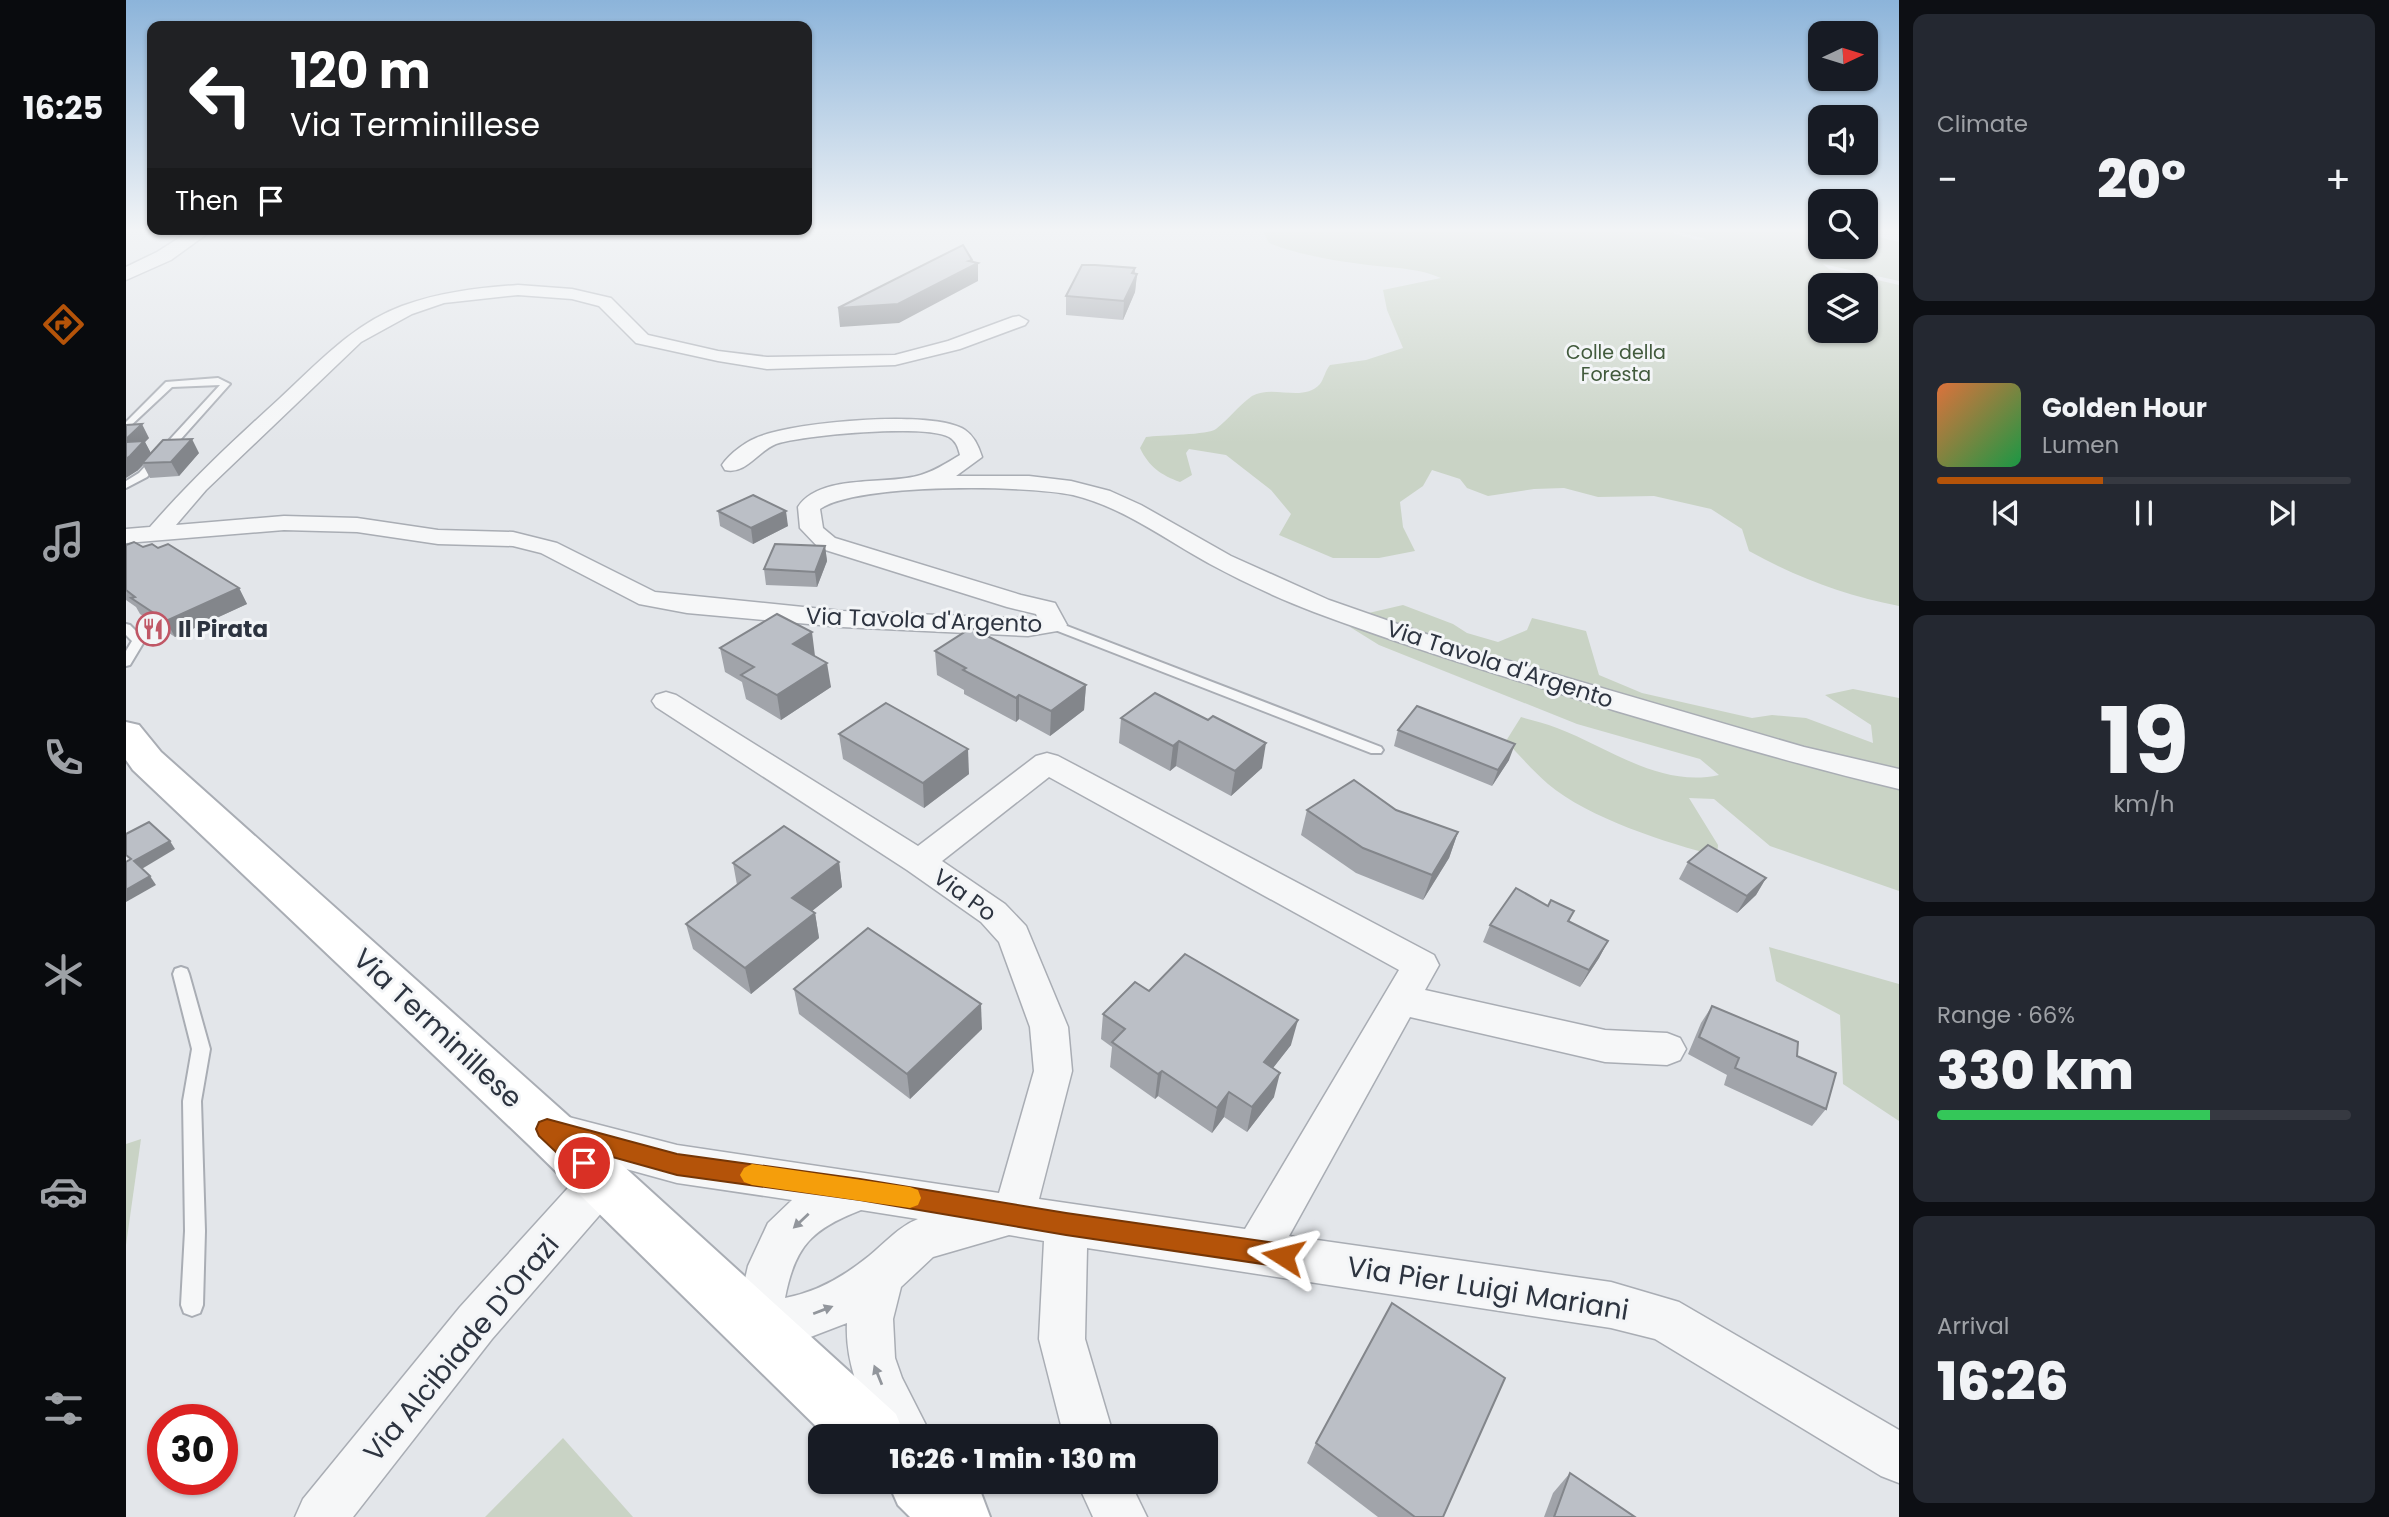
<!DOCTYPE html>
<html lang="en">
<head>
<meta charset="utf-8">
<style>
	:root { --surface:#171b24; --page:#242831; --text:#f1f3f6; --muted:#9ea1a6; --line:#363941; --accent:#b45309 }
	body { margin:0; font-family:Poppins,sans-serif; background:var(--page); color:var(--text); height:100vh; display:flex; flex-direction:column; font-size:26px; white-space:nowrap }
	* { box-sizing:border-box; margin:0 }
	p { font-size:23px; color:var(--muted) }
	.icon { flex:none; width:38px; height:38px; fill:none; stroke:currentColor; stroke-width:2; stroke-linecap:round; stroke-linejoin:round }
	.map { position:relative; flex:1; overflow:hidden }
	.sheet { display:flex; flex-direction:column; gap:14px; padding:14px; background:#0d0f14; width:490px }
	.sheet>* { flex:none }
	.hud { position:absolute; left:21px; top:21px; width:665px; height:214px; border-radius:14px; box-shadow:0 2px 5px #0004; background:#202124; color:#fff; overflow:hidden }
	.needle { width:46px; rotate:86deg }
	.controls { position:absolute; left:1682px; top:21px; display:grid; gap:14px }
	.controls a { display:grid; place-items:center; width:70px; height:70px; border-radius:14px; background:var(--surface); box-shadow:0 2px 5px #0004; font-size:35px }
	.speed { position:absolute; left:21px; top:1404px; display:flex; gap:14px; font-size:35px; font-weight:700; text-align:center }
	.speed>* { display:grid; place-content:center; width:91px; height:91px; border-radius:50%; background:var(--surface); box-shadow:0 2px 5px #0004; line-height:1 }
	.speed .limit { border:10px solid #d22; background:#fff; color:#111 }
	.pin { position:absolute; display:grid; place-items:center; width:60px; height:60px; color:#fff; margin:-30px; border:4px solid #fff; border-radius:50%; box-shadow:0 2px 7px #0007 }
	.me { position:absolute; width:77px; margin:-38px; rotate:279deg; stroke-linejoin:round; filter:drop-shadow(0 0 5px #0008) }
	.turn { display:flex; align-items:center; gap:24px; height:147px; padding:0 28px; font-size:32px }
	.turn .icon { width:91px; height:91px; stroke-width:2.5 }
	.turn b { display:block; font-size:49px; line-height:60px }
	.then { display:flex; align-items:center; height:66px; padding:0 28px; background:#0003; gap:14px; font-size:26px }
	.big { font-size:52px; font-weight:800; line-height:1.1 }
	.sheet .card { flex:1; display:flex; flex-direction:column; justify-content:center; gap:10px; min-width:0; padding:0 24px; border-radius:14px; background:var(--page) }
	.sheet .dial { align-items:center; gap:0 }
	.dial b { font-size:91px; line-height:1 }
	.song { display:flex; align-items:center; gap:21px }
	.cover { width:84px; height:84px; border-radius:10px; background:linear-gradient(135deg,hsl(20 70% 55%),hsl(140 70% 35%)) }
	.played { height:7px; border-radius:4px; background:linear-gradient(90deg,var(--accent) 40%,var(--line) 40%) }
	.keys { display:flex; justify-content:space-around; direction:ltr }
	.heat { display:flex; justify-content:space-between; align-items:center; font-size:38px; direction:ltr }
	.charge { height:10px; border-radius:5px; background:linear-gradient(90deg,#34c759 66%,var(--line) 0) }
	.trip { position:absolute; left:682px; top:1424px; width:410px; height:70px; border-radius:14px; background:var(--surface); box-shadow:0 2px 5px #0004; font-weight:800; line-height:70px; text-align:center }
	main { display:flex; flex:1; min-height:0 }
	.menu { display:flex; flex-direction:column; width:126px; justify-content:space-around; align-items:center; background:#090b0e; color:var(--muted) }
	.menu .icon { width:49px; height:49px }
	.menu .active { color:var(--accent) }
	.menu b { font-size:32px; color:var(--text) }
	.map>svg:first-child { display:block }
</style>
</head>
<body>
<main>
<nav class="menu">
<b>16:25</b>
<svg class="icon active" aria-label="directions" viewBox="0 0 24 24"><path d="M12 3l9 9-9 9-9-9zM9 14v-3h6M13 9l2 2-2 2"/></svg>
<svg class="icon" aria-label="music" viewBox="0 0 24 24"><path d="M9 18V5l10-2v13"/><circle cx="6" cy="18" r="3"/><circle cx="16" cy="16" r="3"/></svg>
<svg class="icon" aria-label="phone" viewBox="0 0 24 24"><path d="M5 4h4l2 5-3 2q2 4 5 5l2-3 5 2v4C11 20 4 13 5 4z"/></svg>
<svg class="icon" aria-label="climate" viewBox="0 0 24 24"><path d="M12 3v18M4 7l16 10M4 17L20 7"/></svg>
<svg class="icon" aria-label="car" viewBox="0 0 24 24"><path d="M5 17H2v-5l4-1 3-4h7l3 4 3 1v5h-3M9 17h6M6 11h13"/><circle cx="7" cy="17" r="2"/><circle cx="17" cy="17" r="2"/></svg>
<svg class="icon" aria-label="filters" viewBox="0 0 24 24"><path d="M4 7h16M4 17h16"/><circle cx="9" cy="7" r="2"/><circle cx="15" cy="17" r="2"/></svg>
</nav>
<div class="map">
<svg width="1773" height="1517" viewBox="0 0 1773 1517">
	<rect width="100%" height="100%" fill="#e3e6ea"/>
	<g fill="#c9d3c5" fill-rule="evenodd">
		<path d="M 1137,231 L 1538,231 L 1571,240 L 1580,239 L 1550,231 L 1659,231 L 1686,235 L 1676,231 L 1694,231 L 1694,247 L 1740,247 L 1740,234 L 1773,242 L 1773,281 L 1697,264 L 1703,269 L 1773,285 L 1773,606 C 1718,595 1672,578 1623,551 L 1616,529 L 1585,509 L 1528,496 L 1472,497 L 1438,488 L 1408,489 L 1362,496 L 1341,488 L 1334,479 L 1306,470 L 1297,486 L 1274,502 L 1277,527 L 1289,551 L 1253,558 L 1207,558 L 1153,535 L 1165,514 L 1145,490 L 1100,455 L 1063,449 L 1060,453 L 1066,475 L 1054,482 C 1035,475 1023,467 1014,448 L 1020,437 C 1034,435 1083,435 1090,429 C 1102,420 1113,405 1126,396 C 1147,384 1177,403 1194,384 C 1198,379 1199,371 1204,365 L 1240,360 L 1277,348 L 1261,310 L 1257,290 L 1315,278 C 1294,269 1273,268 1251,266 C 1216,262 1176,256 1143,243 ZM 1694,285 L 1740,285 L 1740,331 L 1694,331 Z"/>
		<path d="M 1277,605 L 1327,624 L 1341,633 L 1372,642 L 1401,630 L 1406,618 L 1460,631 L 1473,675 L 1516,693 L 1626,718 L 1646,715 L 1680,718 L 1747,743 L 1745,725 L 1699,695 L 1727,689 L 1773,698 L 1773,891 L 1644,846 L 1588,799 L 1563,798 L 1592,845 L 1591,856 C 1541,843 1462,818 1422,784 C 1407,771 1393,755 1380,741 L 1395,717 C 1407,721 1419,723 1431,728 C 1484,748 1534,788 1593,775 L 1574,759 L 1451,724 L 1253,645 L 1224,627 L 1234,615 Z"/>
		<polygon points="1643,947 1773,984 1773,1121 1717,1084 1714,1015 1650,981"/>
		<polygon points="15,1139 0,1245 0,1144"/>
		<polygon points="437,1438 507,1517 359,1517"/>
	</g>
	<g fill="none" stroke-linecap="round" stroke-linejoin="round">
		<defs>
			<g id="service">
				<polygon points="92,378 104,384 21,477 0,488 0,481 13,473 94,385 46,387 0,430 0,422 40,382"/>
				<polygon points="928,621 1255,747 1257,750 1255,753 1245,753 924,628 922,625 924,622"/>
				<polygon points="0,624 4,625 19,640 4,665 0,666 0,651 6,641 0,635"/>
				<polygon points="55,967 61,969 63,974 84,1049 75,1101 79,1231 77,1305 74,1313 66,1316 58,1313 55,1305 59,1231 57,1101 66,1049 47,974 49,969"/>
			</g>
			<g id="minor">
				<path d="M 392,285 L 446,289 L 485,298 L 522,335 L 592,351 L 641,357 L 769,355 L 822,341 L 887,317 L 893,316 L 902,321 L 899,325 L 834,349 L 769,365 L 641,369 L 592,361 L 510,343 L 473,306 L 446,299 L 392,295 L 318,303 L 286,314 L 235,342 L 80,490 L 50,525 L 158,516 L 231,518 L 312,530 L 387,532 L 431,543 L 529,592 L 716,611 L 912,619 L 910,614 L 881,607 L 693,548 L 674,528 L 672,507 C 694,474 756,485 791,476 C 805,473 821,463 834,455 C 832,447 830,441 823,437 C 799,424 677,435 650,444 C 632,451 620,475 599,470 L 596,465 C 604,453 622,440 635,436 C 670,422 808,409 839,430 C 848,436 853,447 856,457 L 830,476 L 903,476 L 945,481 L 984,491 L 1015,505 L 1105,556 L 1203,600 L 1346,650 L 1678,747 L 1773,769 L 1773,789 C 1676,766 1582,738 1487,710 C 1386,679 1287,649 1188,612 C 1154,599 1117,582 1084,564 C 1040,540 997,507 947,495 C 901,485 731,483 694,509 L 697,528 L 709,538 L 895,595 L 929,603 L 941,625 L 937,630 L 902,636 L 716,627 L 561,613 L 513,604 L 415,553 L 387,546 L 312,544 L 231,532 L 158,530 L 0,543 L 0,529 L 24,527 C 64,481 108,440 153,399 C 191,364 227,324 276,306 C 314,292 352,288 392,285 Z"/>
				<path d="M 540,692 L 550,695 L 792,846 L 910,756 L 921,753 L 932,756 L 1308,955 L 1313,965 L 1299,990 L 1479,1030 L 1541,1033 L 1554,1038 L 1560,1049 L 1554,1060 L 1541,1065 L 1479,1062 L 1284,1017 L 1163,1236 L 1485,1282 L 1553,1302 L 1773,1430 L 1773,1483 L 1755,1476 L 1529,1339 L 1485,1328 L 961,1248 L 959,1339 L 988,1437 L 938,1437 L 913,1339 L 918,1241 L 883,1235 L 807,1257 L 775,1287 L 767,1319 L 769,1358 L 776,1378 L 806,1437 L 754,1437 C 736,1401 719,1364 721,1323 L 674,1341 L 631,1350 L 615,1343 L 608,1327 L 622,1266 L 642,1223 L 666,1200 L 551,1183 L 482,1164 L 491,1167 L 497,1181 L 491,1195 L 366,1339 L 227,1517 L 169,1517 L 177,1499 L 334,1307 L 461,1167 L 475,1162 L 421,1146 L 415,1133 L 421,1120 L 435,1115 L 551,1145 L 873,1193 L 908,1071 L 904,1027 L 873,942 L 855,922 L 781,870 L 530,707 L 526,701 L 530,695 ZM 923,777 L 1273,970 L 1119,1229 L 913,1199 L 946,1071 L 942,1027 L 900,926 L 879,904 L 816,861 ZM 735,1210 L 792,1219 C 772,1227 759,1243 743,1256 C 717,1277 691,1292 659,1298 C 669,1246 686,1229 735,1210 Z"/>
				<polygon points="951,1482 1004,1482 1021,1517 967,1517"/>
			</g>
			<polygon id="tertiary" points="64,231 85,231 45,260 0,280 0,267 31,252"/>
			<g id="secondary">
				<polygon points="0,722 13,725 35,752 439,1113 770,1414 779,1437 701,1437 403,1145 7,770 0,760"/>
				<polygon points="762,1482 843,1482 855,1493 864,1517 784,1517 772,1505"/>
			</g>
		</defs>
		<use href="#service" stroke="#a9adb4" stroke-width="4"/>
		<use href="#minor" stroke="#a9adb4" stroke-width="3"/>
		<use href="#tertiary" stroke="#a9adb4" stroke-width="3"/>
		<use href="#secondary" stroke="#a9adb4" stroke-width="4"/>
		<use href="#service" fill="#f6f7f8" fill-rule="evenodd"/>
		<use href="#minor" fill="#f6f7f8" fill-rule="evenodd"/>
		<use href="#tertiary" fill="#f6f7f8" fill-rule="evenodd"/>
		<use href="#secondary" fill="#fff" fill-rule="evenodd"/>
	</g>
	<g fill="#a1a4aa">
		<polygon points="1009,268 1008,273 1011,274 1009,292 997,320 940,315 940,296"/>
		<polygon points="0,425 23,438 19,442 25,454 73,453 53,476 24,478 17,465 11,471"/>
		<polygon points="592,511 662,526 627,544 594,526"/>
		<polygon points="0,545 32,548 113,588 121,604 49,637 14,614 10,607 0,600"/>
		<polygon points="699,546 701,561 691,587 640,585 638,569"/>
		<polygon points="594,648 689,656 705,687 655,720 620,699 616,682 599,672"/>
		<polygon points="809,651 960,685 958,710 924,736 893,719 890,722 838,694 838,690 811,675"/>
		<polygon points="995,718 1136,768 1105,796 1050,766 1044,771 993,743"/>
		<polygon points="1272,730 1383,760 1366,786 1268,746"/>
		<polygon points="713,734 843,774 798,808 717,759"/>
		<polygon points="1181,810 1270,810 1332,832 1323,858 1297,900 1230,873 1175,835"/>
		<polygon points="713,862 716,887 686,911 689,913 693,938 625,994 567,949 560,924 611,885 607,863"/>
		<polygon points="1562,862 1640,878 1630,895 1611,913 1553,879"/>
		<polygon points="1422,906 1448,911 1443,922 1482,941 1473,958 1454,987 1357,942 1364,925"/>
		<polygon points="668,989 856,1029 784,1099 673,1014"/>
		<polygon points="1023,991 1165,1045 1147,1068 1148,1097 1121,1132 1098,1117 1086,1133 1032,1096 1029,1099 984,1067 986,1047 975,1039 977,1014"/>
		<polygon points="1586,1006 1671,1056 1700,1109 1686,1126 1598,1085 1601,1075 1562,1054 1575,1023"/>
		<polygon points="1190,1443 1317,1517 1252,1517 1181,1463"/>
		<polygon points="1444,1473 1509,1517 1418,1517 1427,1493"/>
	</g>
	<g fill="#83868b">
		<polygon points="846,260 846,266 852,263 852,281 773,323 714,327 712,308"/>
		<polygon points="1009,268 1008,280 1011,274 1009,292 997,320 998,301"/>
		<polygon points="16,424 23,438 19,442 26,455 16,463 17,465 11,471 0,478 0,439"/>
		<polygon points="66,439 73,453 53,476 45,462"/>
		<polygon points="660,511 662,526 627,544 625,528"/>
		<polygon points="699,546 701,561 691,587 689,572"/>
		<polygon points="113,588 121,604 49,637 40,621"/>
		<polygon points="686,632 689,656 667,644"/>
		<polygon points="701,663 705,687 655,720 651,695"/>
		<polygon points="960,685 958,710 924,736 925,711"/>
		<polygon points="893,695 893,719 890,722 890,698"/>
		<polygon points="1053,741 1050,766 1044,771 1047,746"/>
		<polygon points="1140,743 1136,768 1105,796 1109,771"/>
		<polygon points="1389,744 1383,760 1366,786 1372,770"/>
		<polygon points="842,749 843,774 798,808 797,783"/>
		<polygon points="1332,832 1323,858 1297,900 1306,875"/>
		<polygon points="44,841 49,849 14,870 8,861"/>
		<polygon points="713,862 716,887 671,923 666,898"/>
		<polygon points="24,876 30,885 0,902 0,890"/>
		<polygon points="1640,878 1630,895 1611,913 1621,896"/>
		<polygon points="689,913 693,938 625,994 619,968"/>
		<polygon points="1482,941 1473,958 1454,987 1463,970"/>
		<polygon points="855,1004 856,1029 784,1099 781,1074"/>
		<polygon points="1172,1020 1165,1045 1132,1087 1138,1062"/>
		<polygon points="1036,1071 1032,1096 1029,1099 1032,1074"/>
		<polygon points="1154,1073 1148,1097 1121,1132 1126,1107"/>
		<polygon points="1103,1092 1098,1117 1086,1133 1091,1108"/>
	</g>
	<g fill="#bbbfc6" stroke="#83868b" stroke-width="2">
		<polygon points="837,245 846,260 843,261 852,263 772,304 712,308"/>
		<polygon points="956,265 969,265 1009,268 1006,273 1011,274 998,301 940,296"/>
		<polygon points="16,424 0,439 0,425"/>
		<polygon points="66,439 45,462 16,463 37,440"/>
		<polygon points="18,441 4,456 0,459 0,442"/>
		<polygon points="627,495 660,511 625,528 592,511"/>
		<polygon points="8,542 17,547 26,544 32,548 42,544 113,588 40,621 5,598 9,597 0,590 0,545"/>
		<polygon points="649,544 699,546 689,572 638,569"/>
		<polygon points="651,614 686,632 667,644 701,663 651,695 615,675 628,667 594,648"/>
		<polygon points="845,628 960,685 925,711 893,695 890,698 837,670 840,668 809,651"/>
		<polygon points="1029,693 1082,720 1087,716 1140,743 1109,771 1053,741 1047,746 995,718"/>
		<polygon points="760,703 842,749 797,783 713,734"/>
		<polygon points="1291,706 1389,744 1372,770 1272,730"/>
		<polygon points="1228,780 1270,810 1332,832 1306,875 1237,848 1181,810"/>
		<polygon points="23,822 44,841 8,861 24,876 0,890 0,862 5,859 0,855 0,834"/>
		<polygon points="658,826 713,862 666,898 689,913 619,968 560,924 624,875 607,863"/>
		<polygon points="1582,845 1640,878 1621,896 1562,862"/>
		<polygon points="1390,888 1422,906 1425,900 1448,911 1442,921 1482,941 1463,970 1364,925"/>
		<polygon points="742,928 855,1004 781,1074 668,989"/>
		<polygon points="1059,954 1172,1020 1138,1062 1154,1073 1126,1107 1103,1092 1091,1108 1036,1071 1032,1074 986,1042 999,1029 977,1014 1009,982 1023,991"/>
		<polygon points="1586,1006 1672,1042 1671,1056 1710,1073 1700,1109 1609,1068 1613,1058 1573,1037"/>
		<polygon points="1266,1303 1379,1378 1317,1517 1289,1517 1190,1443"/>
		<polygon points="1444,1473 1509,1517 1428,1517"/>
	</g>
	<defs><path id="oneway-solid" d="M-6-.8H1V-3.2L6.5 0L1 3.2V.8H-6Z" transform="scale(1.75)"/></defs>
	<g fill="#92969c">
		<use href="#oneway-solid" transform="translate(675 1221) rotate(137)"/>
		<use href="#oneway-solid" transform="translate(697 1310) rotate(-21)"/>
		<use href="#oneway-solid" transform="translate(752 1375) rotate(-112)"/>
	</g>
	<linearGradient id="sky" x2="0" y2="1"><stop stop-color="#8cb4da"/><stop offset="0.52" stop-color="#f2f4f6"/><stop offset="1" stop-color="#f2f4f6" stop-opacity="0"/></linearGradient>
	<rect width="1773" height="443" fill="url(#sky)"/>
	<polygon fill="#b45309" stroke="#753606" stroke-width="2" points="421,1119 551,1154 734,1179 940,1213 1157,1244 1166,1248 1169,1256 1166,1264 1157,1267 940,1235 734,1200 551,1175 458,1149 469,1163 466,1171 458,1174 450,1171 413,1136 410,1129 413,1122"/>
	<polygon fill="#f59e0b" points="626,1164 784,1187 792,1190 795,1198 792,1205 784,1208 626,1185 618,1182 614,1175 618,1168"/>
	<defs>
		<symbol id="restaurant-ring" viewBox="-11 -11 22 22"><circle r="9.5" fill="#f3f5f7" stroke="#c05766" stroke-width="1.5"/><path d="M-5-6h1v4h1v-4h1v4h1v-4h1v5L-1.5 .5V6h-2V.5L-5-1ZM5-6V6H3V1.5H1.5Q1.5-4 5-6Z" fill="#c05766"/></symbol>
	</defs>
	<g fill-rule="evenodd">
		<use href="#restaurant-ring" x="8" y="610" width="38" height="38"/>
	</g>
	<g text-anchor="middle" stroke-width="6" stroke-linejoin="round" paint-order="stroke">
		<g font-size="19" fill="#415a3c" stroke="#f3f5f7">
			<text x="1490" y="359">Colle della<tspan x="1490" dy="22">Foresta</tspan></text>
		</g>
		<g font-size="23" fill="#2d3440" stroke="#f3f5f7">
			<text transform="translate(798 620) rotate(2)" y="8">Via Tavola d'Argento</text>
			<text transform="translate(1374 664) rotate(18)" y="8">Via Tavola d'Argento</text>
			<text transform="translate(839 895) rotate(36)" y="8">Via Po</text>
		</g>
		<g font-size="23" font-weight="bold" fill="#2d3440" stroke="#f3f5f7" text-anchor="start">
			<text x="52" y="637">Il Pirata</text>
		</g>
		<g font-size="28" fill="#2d3440" stroke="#f3f5f7">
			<text transform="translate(312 1028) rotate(43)" y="10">Via Terminillese</text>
			<text transform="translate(1362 1288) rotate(9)" y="10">Via Pier Luigi Mariani</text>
			<text transform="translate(335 1348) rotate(-50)" y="10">Via Alcibiade D'Orazi</text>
		</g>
	</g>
</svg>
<div class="controls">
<a><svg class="needle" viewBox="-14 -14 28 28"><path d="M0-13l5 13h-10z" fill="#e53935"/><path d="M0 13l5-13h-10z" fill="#9ea1a6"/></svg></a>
<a><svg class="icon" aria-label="sound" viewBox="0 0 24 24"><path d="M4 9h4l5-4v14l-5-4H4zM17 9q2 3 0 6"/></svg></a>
<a><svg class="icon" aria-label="search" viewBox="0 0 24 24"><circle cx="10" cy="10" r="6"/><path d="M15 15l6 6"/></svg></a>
<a><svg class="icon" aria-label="layers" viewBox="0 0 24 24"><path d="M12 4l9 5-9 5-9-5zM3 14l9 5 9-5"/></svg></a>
</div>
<div class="speed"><div class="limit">30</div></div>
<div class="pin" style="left:458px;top:1163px;background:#d93025"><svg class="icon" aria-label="arrive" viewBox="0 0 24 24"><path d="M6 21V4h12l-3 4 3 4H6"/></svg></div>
<svg class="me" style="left:1157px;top:1256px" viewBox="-20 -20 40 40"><path d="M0-17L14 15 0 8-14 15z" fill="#b45309" stroke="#fff" stroke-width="4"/></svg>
<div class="trip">16:26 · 1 min · 130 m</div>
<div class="hud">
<div class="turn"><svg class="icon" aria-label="left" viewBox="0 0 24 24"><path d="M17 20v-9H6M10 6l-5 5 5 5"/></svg><div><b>120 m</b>Via Terminillese</div></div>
<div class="then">Then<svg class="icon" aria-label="arrive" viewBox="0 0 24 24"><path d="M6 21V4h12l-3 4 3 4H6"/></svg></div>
</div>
</div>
<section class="sheet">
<div class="card"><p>Climate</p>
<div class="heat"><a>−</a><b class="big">20°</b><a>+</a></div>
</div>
<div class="card">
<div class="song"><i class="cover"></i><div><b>Golden Hour</b><p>Lumen</p></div></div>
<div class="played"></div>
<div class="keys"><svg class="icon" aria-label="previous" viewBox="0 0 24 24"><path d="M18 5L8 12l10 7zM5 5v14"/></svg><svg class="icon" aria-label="pause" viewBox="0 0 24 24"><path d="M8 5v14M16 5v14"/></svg><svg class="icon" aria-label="next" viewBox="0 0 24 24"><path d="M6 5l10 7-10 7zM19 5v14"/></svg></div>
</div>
<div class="card dial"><b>19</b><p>km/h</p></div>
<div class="card"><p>Range · 66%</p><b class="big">330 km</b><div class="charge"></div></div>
<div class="card"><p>Arrival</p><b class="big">16:26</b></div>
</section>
</main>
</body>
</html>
